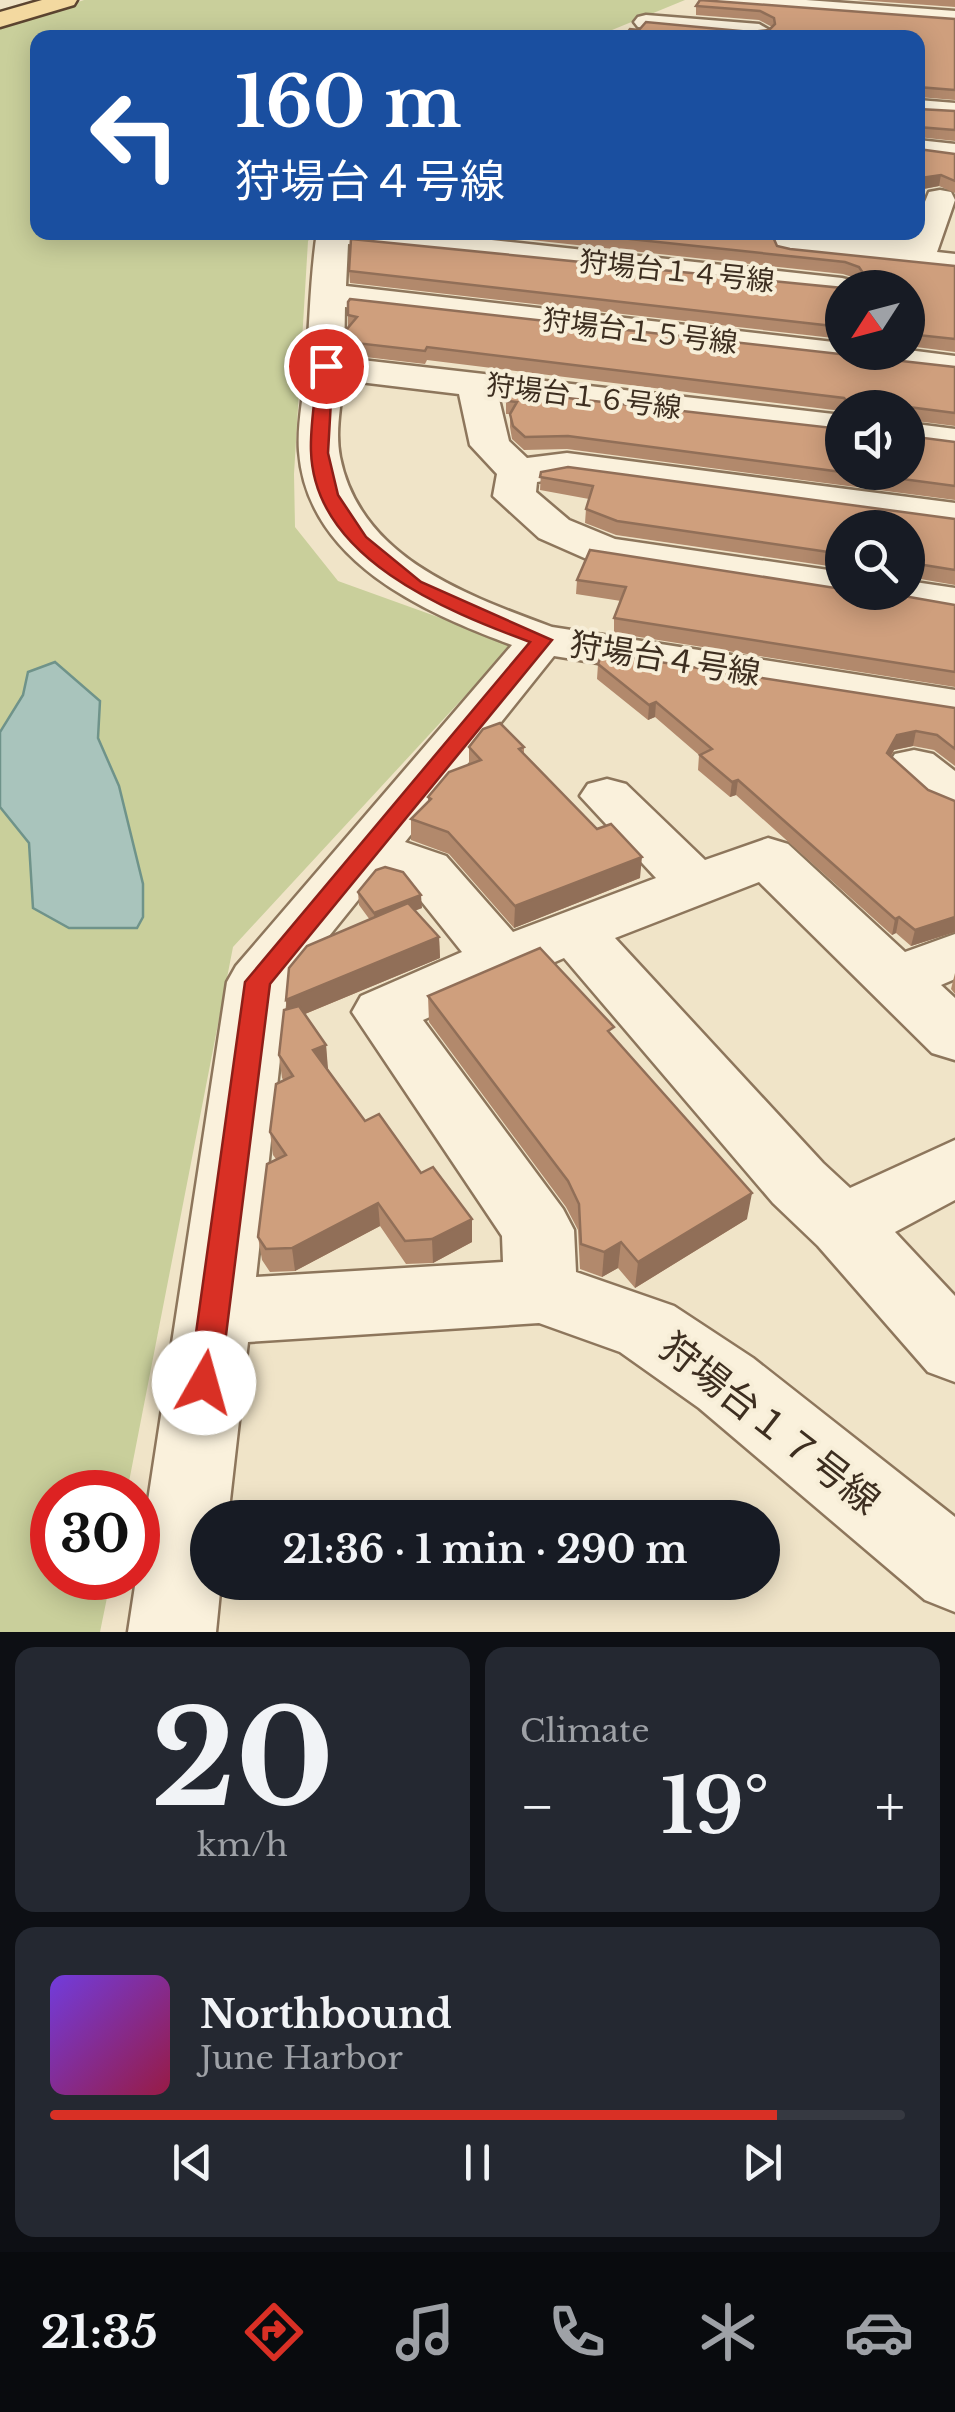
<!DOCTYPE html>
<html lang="en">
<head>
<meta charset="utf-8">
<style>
	:root { --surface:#171b24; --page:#242831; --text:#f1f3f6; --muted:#9ea1a6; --line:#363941; --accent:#d93025 }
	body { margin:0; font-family:"Libre Baskerville","Noto Sans JP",serif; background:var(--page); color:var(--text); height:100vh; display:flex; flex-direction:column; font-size:38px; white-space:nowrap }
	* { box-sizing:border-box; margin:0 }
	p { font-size:32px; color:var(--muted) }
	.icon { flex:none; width:55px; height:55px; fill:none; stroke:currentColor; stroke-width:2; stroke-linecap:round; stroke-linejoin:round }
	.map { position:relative; height:1632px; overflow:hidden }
	.drawer { display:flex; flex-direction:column; gap:15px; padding:15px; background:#0d0f14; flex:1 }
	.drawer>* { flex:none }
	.top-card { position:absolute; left:30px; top:30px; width:895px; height:210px; border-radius:20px; box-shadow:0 5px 25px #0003; background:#1a4fa0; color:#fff; overflow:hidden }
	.needle { width:65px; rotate:234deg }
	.fabs { position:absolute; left:825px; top:270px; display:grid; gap:20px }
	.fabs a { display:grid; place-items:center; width:100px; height:100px; border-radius:50%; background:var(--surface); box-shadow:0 5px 25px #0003; font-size:50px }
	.speed { position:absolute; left:30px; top:1470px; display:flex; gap:20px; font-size:50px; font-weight:700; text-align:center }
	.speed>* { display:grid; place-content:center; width:130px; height:130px; border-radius:50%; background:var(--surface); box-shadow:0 5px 25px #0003; line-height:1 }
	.speed .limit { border:15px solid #d22; background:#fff; color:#111 }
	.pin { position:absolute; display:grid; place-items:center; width:85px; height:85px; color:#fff; margin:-42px; border:5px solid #fff; border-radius:50%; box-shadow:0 2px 10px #0007 }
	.me { position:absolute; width:110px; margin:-55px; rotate:7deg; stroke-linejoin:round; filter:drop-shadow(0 0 8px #0008) }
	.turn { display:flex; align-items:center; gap:35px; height:210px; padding:0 40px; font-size:45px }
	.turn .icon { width:130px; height:130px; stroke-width:2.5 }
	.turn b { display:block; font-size:70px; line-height:85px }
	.big { font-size:75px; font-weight:700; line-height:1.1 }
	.drawer .tile { flex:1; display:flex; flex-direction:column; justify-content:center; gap:15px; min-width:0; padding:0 35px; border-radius:20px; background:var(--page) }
	.drawer .dial { align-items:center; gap:0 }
	.dial b { font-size:130px; line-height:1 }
	.song { display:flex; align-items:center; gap:30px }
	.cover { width:120px; height:120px; border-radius:15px; background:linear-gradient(135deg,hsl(260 70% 55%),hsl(340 70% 35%)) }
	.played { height:10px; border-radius:5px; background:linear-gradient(90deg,var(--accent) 85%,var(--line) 85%) }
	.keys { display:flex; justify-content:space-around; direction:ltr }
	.heat { display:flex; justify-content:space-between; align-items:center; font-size:55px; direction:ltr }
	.drawer .tiles { flex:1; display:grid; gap:15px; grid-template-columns:1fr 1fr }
	.tile:last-child { grid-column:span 2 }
	.trip { position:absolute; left:190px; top:1500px; width:590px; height:100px; border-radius:50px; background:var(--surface); box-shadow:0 5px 25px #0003; font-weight:700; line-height:100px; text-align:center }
	.dock { display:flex; height:160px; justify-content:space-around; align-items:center; background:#090b0e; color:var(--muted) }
	.dock .icon { width:70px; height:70px }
	.dock .selected { color:var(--accent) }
	.dock b { font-size:45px; color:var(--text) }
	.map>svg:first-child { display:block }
</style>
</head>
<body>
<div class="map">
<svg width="955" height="1632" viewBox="0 0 955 1632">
	<rect width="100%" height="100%" fill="#f0e4c8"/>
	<polygon fill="#c9cf9b" points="84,0 685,0 595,37 38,38 38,232 314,233 308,241 294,474 295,527 338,581 513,644 233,947 127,1492 52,1492 52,1578 111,1578 100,1632 0,1632 0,807 29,843 33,908 119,786 98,738 100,701 55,662 26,680 23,695 0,732 0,28"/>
	<polygon fill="#a9c4bc" stroke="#6f938a" stroke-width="2.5" points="55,662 100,701 98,738 119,786 143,884 143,917 137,928 69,928 33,908 29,843 0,807 0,732 23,695 28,672"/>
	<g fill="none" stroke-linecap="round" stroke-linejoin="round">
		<defs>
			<g id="minor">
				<polygon points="702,0 806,0 955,11 955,25 713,7"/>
				<polygon points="646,15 759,24 771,31 768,36 750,38 638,27 634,22 638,17"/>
				<polygon points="918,100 955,103 955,119 918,116"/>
				<polygon points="918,140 955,144 955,162 918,157"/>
				<polygon points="940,190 951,192 955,200 937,252 955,254 955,274 789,257 777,254 774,245 720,239 715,232 846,232 911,238 913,232 918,232 918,219 929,192"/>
				<path d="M 317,232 L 418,232 L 842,278 L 854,281 L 859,288 L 842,288 L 842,298 L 348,244 L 346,286 L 842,343 L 842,352 L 908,350 L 955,356 L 955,378 L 345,307 L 344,358 L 842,415 L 842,439 L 499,399 L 509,441 L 527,458 L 567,453 L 955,503 L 955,529 L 567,477 L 537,482 L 536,492 L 569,520 L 615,539 L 842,572 L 842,592 L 860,592 L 842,600 L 589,560 L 539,538 L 493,496 L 497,474 L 470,445 L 459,394 L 343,380 C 341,405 335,432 340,457 C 360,558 466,595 552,627 L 955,690 L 955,720 L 554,656 L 405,842 L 446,856 L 513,932 L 656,878 L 580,796 L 588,784 L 607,779 L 626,784 L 705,860 L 768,838 L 788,844 L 905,952 L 955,934 L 955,979 L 941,985 L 955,998 L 955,1060 L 932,1053 L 759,882 L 615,938 L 823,1163 L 850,1188 L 955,1140 L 955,1200 L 895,1232 L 955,1296 L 955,1382 L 928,1372 L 818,1246 L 773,1203 L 564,958 L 423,1020 L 563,1209 L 574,1230 L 576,1272 L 674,1306 L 753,1358 L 955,1517 L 955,1612 L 925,1600 L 699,1408 L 620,1352 L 539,1323 L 248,1342 L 228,1518 L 208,1518 L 208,1582 L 221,1582 L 216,1632 L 128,1632 L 227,982 L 236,966 L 512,645 C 423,612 307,561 299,451 C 297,423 304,395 306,367 C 310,320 310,279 317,232 ZM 379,874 L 406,882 L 462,952 L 361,996 L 352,1012 L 502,1236 L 503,1262 L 256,1277 L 288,987 Z"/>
				<polygon points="908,423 955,429 955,453 908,447"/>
				<polygon points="908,581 955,588 955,616 872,602 865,592 908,592"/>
				<path d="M 914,750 L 933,754 L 955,771 L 955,815 C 929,808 903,789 887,766 L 895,754 Z"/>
			</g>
			<polygon id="major" points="42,0 77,0 74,5 0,27 0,12"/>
		</defs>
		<use href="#minor" stroke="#8d765c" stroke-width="5"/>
		<use href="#major" stroke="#5b4430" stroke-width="5"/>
		<use href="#minor" fill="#faf1dc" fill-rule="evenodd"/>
		<use href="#major" fill="#f3d9a0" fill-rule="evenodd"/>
	</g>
	<g fill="#b2896c">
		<polygon points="857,0 955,0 955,7"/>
		<polygon points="714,2 955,19 955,100 918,97 918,38 751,32 769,30 772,27 759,20 696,15 696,6"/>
		<polygon points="918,107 919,109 955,111 955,141 918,137"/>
		<polygon points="918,149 955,154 955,193 939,186 918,190"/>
		<polygon points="457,232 733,232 790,249 955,266 955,352 908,346 908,288 855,278 843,274"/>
		<polygon points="349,271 842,288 842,339 350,283"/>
		<polygon points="348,315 955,367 955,426 908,420 908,436 955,442 955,500 567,449 524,450 512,439 510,427 510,414 506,414 506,391 842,429 842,472 908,472 908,408 842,408 842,411 427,360 425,364 348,355"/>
		<polygon points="541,472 955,519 955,585 909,577 908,580 908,528 842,528 842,568 616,535 585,523 586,509 589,499 540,490"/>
		<polygon points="577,580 955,605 955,687 614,633 614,618 621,601 576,594"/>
		<polygon points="598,664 955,708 955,766 934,750 913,746 894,750 891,757 928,790 955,801 955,932 911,946 896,933 892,935 736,795 730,797 698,770 699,755 655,717 648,720 597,679"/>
		<polygon points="469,747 524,747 524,754 640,878 514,928 449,854 411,840 411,819 428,801 428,797 469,764"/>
		<polygon points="358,892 422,908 415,910 439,937 440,958 305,1014 326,1045 327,1068 365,1121 472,1219 472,1242 433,1263 406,1264 380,1226 295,1271 270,1272 262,1260 258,1237 276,1159 273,1155 270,1132 284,1081 282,1078 279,1055 287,1010 286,1000 370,920 359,905"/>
		<polygon points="955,973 955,994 951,989"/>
		<polygon points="428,996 614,1037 747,1219 635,1288 618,1268 602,1277 580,1269 578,1230 566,1207 429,1022"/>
	</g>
	<g fill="#916f58">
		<polygon points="941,175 939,186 918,190 920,178"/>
		<polygon points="656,702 655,717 648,720 649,705"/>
		<polygon points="916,731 913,746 894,750 884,768 887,753 897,735"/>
		<polygon points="738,780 736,795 730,797 732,782"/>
		<polygon points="642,857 640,878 514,928 515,906"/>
		<polygon points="421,895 422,908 375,927 374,913"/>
		<polygon points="899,917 896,933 892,935 895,919"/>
		<polygon points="955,917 955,932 911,946 915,930"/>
		<polygon points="439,937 440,958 288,1021 286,1000"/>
		<polygon points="326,1045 328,1068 315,1073 313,1050"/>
		<polygon points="752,1193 747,1219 635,1288 638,1262"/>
		<polygon points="378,1203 380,1226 295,1271 292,1248"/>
		<polygon points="472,1219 472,1242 433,1263 432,1239"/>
		<polygon points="621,1242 618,1268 602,1277 604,1252"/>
	</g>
	<g fill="#cf9f7d" stroke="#916f58" stroke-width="2.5">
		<polygon points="700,0 955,19 955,90 918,87 918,38 623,38 630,29 639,30 646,22 751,32 769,30 775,24 774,18 760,11 696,6"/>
		<polygon points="918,107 919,109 955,111 955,130 918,127"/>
		<polygon points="918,149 955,154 955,181 941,175 920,178 918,187"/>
		<polygon points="564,232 733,232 773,237 777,246 790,249 955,266 955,339 908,334 908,288 846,288 848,280 865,276 859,267 845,262"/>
		<polygon points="351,239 842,288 842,327 349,271"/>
		<polygon points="350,299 955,367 955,413 908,407 908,436 955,442 955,486 850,472 908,472 908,408 848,408 848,402 844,398 427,347 425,351 347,342 347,329 357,317 348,315 348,302"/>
		<polygon points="506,391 842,429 842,472 568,436 525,437 513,426 510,414 517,402 507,401"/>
		<polygon points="568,467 955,519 955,570 911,563 908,573 908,528 842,528 842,554 617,521 586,509 593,486 540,477 541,472"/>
		<polygon points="590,550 842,589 842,592 881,592 955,605 955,672 614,618 626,587 577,580"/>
		<polygon points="602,653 955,708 955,749 937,735 916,731 897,735 887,753 928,790 955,801 955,917 915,930 899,917 895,919 738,780 732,782 700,755 712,749 656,702 649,705 598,664"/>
		<polygon points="500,723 524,747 519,749 597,829 611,824 642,857 515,906 448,832 411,819 431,799 428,797 449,772 481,760 469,747 483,729"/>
		<polygon points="385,867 403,872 421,895 374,913 358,892 376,870"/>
		<polygon points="408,903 439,937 286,1000 289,968 307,946"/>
		<polygon points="540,948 614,1027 608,1031 752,1193 638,1262 621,1242 604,1252 581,1244 579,1204 568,1181 428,996"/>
		<polygon points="299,1006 326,1045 313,1050 365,1121 379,1114 421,1173 433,1167 472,1219 432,1239 405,1241 378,1203 292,1248 266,1249 258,1237 267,1164 286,1155 270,1132 276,1084 293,1076 279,1055 284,1010"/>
	</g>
	<path fill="#d93025" stroke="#8d1f18" stroke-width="2.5" d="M 326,362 L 333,366 L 328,453 L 338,495 L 366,537 L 421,582 L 552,640 L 270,984 L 220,1383 L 216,1393 L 204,1397 L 193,1393 L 189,1383 L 245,982 L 530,642 C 446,611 314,558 311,451 C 310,423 316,394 318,366 Z"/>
	<g text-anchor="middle" stroke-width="8" stroke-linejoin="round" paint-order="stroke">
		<g font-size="28" fill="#3d2e20" stroke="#f7eed8">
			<text transform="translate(677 271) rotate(6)" y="10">狩場台１４号線</text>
			<text transform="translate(640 331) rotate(7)" y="10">狩場台１５号線</text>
			<text transform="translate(584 396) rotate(7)" y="10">狩場台１６号線</text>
		</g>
		<g font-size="32" fill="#3d2e20" stroke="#f7eed8">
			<text transform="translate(665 659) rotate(9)" y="11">狩場台４号線</text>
		</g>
		<g font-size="38" fill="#3d2e20" stroke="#f7eed8">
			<text transform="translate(770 1424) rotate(38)" y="13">狩場台１７号線</text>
		</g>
	</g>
</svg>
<div class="fabs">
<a><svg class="needle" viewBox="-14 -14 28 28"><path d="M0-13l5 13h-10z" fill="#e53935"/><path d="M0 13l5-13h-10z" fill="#9ea1a6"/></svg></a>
<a><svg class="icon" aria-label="sound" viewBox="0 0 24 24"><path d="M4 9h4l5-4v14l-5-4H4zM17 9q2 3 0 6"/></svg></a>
<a><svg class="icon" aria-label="search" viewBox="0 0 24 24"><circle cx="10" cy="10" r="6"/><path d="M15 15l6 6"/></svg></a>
</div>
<div class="speed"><div class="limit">30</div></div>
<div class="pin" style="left:326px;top:366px;background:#d93025"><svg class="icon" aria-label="arrive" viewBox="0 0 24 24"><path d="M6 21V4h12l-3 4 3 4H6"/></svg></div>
<svg class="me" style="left:204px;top:1383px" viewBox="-20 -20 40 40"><circle r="19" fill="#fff"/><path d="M0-13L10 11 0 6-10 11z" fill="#d93025"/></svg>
<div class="trip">21:36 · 1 min · 290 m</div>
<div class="top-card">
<div class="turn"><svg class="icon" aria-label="left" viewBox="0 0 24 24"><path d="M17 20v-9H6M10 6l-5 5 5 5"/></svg><div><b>160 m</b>狩場台４号線</div></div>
</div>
</div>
<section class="drawer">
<div class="tiles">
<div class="tile dial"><b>20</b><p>km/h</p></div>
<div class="tile"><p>Climate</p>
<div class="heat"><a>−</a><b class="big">19°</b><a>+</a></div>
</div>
<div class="tile">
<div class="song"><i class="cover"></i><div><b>Northbound</b><p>June Harbor</p></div></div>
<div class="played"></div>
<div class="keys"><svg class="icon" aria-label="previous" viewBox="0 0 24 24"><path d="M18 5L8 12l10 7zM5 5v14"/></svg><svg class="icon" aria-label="pause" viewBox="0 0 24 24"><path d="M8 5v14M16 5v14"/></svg><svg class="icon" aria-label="next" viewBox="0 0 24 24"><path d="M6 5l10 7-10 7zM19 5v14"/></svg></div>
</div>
</div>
</section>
<nav class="dock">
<b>21:35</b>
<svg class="icon selected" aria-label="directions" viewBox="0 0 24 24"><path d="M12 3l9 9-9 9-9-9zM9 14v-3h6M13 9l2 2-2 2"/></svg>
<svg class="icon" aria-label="music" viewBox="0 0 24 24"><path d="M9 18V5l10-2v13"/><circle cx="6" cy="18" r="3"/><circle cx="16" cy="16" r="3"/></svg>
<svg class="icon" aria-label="phone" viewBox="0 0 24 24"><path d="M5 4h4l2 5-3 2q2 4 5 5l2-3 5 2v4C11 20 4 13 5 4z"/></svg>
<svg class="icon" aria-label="climate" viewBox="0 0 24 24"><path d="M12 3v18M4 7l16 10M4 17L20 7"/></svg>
<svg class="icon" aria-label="car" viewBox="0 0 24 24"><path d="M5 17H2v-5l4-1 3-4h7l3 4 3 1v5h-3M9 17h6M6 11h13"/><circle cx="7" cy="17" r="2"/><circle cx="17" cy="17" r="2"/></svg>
</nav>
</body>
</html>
